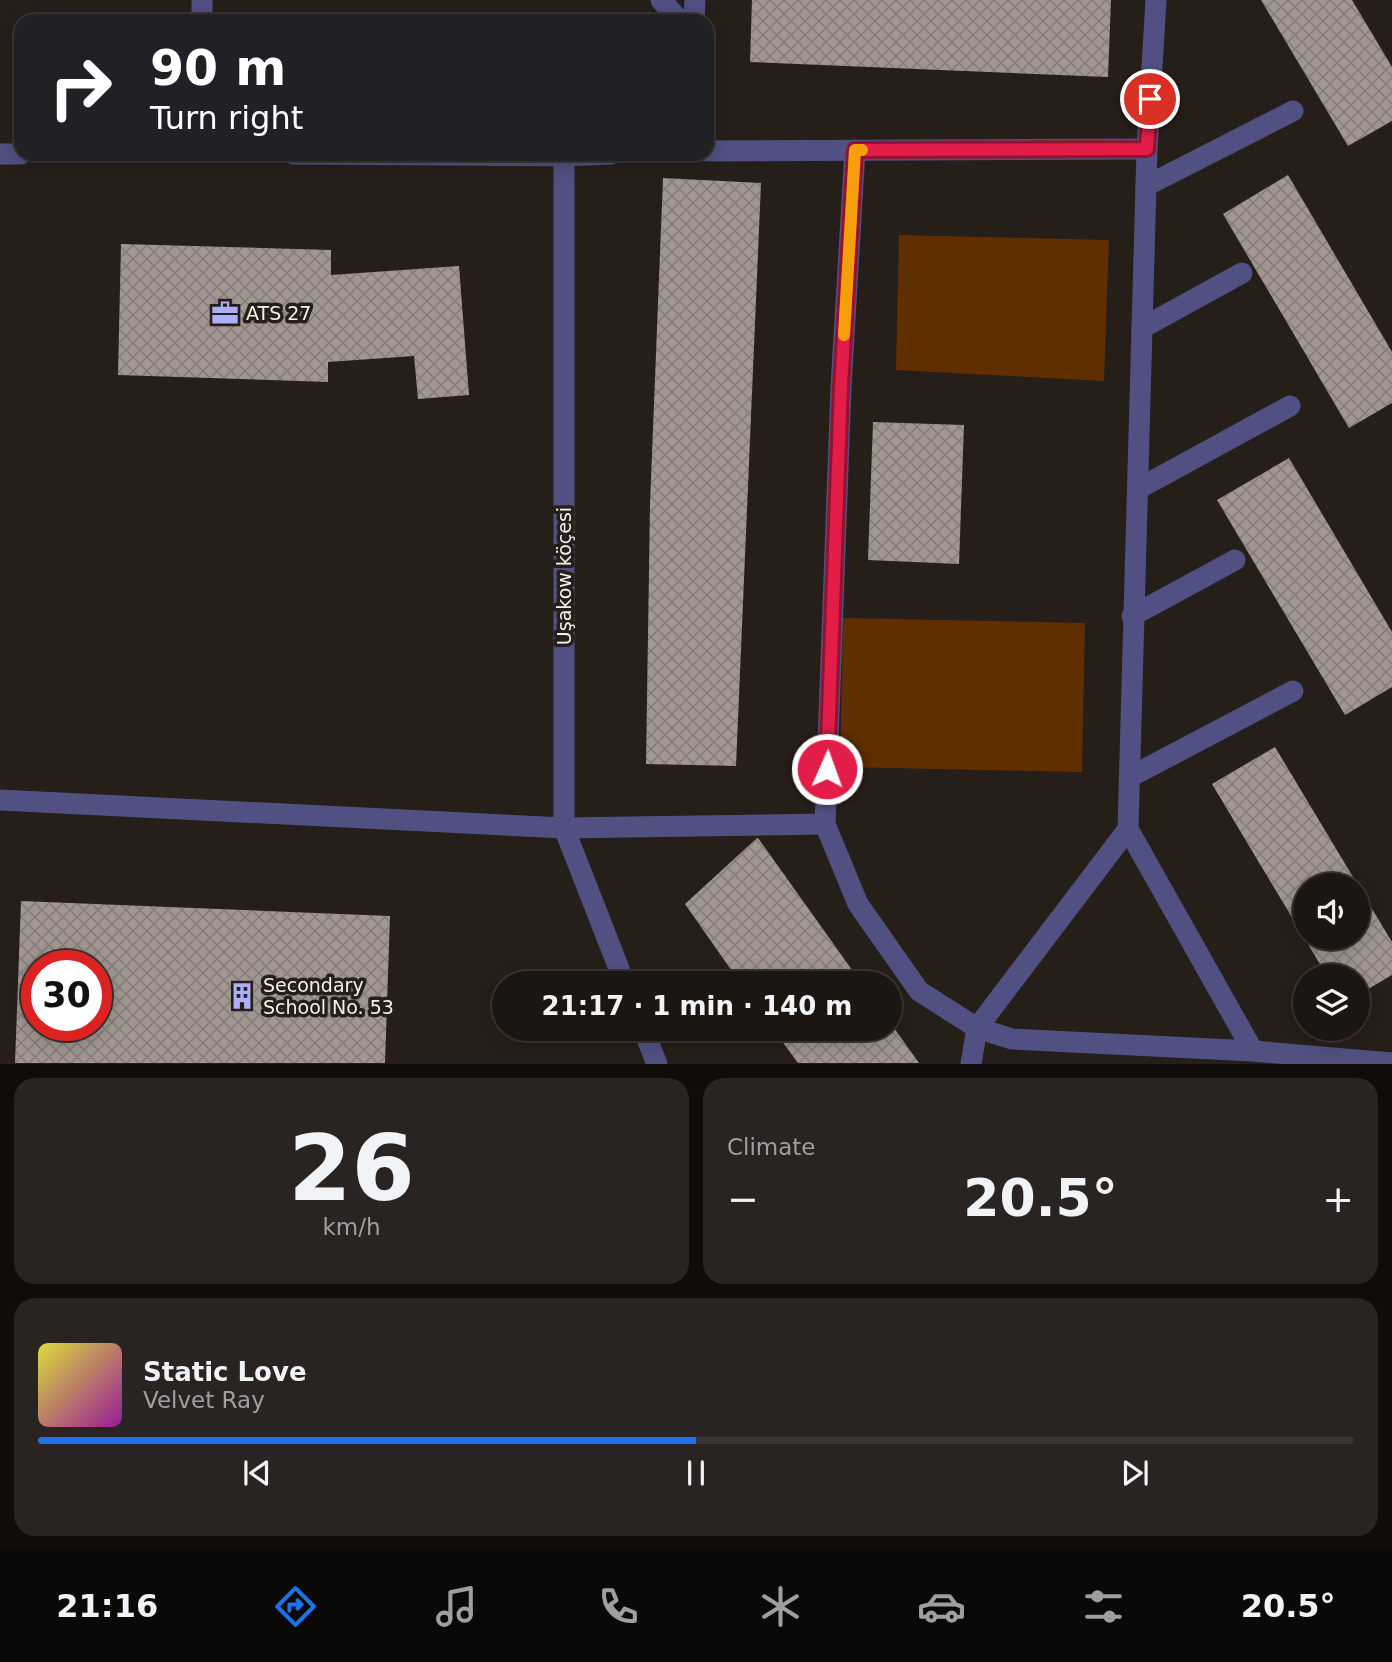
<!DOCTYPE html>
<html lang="en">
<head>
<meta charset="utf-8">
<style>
	:root { --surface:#1c1613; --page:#292321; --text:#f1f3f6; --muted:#a09fa0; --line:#3a3533; --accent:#1a73e8 }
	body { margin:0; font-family:"DejaVu Sans",sans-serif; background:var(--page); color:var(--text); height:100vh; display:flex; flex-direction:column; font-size:26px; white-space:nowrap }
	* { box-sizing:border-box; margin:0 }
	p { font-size:23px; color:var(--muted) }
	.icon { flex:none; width:38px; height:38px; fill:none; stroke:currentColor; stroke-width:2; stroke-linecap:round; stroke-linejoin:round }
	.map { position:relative; height:1064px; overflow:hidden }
	.sheet { display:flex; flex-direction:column; gap:14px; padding:14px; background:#0f0c0a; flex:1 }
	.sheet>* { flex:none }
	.hud { position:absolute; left:14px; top:14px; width:700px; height:147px; border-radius:21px; box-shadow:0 4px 18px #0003,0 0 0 2px var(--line); background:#202124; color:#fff; overflow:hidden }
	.controls { position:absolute; left:1293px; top:873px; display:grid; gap:14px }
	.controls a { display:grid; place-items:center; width:77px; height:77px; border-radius:50%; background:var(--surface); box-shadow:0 4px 18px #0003,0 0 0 2px var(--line); font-size:35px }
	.speed { position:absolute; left:21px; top:950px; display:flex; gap:14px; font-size:35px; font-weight:700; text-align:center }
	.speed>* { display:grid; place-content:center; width:91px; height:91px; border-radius:50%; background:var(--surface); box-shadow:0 4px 18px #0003,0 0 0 2px var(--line); line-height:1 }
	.speed .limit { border:10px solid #d22; background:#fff; color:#111 }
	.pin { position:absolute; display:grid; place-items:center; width:60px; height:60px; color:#fff; margin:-30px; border:4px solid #fff; border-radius:50%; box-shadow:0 2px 7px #0007 }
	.me { position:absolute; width:77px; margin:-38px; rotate:2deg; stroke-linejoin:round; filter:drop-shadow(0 0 5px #0008) }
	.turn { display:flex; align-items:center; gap:24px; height:147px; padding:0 21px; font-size:32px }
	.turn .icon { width:91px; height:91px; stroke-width:2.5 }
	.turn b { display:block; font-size:49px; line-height:60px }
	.big { font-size:52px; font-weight:700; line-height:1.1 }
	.sheet .tile { flex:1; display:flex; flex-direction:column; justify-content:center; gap:10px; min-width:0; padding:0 24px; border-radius:21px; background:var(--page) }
	.sheet .dial { align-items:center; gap:0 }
	.dial b { font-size:91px; line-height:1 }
	.song { display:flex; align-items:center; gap:21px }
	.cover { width:84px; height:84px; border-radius:10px; background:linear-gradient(135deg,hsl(60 70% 55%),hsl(300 70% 35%)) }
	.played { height:7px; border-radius:4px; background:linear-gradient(90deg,var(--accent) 50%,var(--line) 50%) }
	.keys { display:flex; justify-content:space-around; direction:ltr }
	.heat { display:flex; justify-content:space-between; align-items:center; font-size:38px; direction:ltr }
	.sheet .tiles { flex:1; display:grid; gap:14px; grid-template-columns:1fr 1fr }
	.tile:last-child { grid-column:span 2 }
	.trip { position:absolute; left:492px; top:971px; width:410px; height:70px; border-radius:35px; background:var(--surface); box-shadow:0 4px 18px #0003,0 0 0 2px var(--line); font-weight:700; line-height:70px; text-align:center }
	.dock { display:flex; height:112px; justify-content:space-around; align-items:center; background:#0b0908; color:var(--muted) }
	.dock .icon { width:49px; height:49px }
	.dock .selected { color:var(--accent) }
	.dock b { font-size:32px; color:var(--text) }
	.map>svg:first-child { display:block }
</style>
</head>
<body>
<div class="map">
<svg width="1392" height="1064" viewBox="0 0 1392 1064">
	<defs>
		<pattern id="building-cross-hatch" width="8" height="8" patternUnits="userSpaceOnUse" patternTransform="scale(1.75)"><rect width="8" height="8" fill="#a29790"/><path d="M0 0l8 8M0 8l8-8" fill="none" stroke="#887f7a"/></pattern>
	</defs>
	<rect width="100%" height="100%" fill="#261e19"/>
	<g fill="#5f2e01">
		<polygon points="899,235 1109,240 1104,381 896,370"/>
		<polygon points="843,618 1085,623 1082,772 840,767"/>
	</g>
	<g fill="url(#building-cross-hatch)" fill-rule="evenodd">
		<polygon points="752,0 1111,0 1108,77 750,62"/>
		<polygon points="1261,0 1352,0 1392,67 1392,121 1348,146"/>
		<polygon points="1288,175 1392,352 1392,403 1349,428 1223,214"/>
		<polygon points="663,178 761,183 736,766 646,764 650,504"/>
		<polygon points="121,244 331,250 331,275 459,266 469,395 418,399 414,356 328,362 328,382 118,375"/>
		<polygon points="873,422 964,425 959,564 868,560"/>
		<polygon points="1289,458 1392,632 1392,687 1345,715 1217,500"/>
		<path d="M 1275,747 L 1392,942 L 1392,975 L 1358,995 L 1358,976 L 1327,976 L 1212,784 ZM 1306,886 L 1358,886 L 1358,938 L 1306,938 Z"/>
		<polygon points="757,838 758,838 862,984 741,984 685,904"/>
		<path d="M 21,901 L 390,916 L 385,1063 L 15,1063 ZM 37,966 L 96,966 L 96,1026 L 37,1026 Z"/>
		<polygon points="889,1021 919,1063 798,1063 773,1029 889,1029"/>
	</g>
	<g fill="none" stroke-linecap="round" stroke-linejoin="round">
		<g stroke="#505182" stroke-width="21">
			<polyline points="661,0 680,21"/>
			<polyline points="1156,0 1147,149 1128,829 1253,1051 1392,1063"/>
			<polyline points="202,21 202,0"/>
			<polyline points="694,21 695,0"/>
			<polyline points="1146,186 1293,111"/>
			<polyline points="1142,328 1242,273"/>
			<polyline points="1138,489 1290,406"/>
			<polyline points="1132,616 1235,560"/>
			<polyline points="1130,777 1293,691"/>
			<polyline points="825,824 858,904 919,991 977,1028 1012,1039 1253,1051"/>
			<polyline points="971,1064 977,1028 1128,829"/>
		</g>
		<g stroke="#505182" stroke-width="21">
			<polyline points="707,151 1147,149"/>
			<polyline points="0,154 21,154"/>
			<polyline points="293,154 564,156 612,154"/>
			<polyline points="564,156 564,828 625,984"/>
			<polyline points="0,800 564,828 825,824 841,387 855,150"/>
			<polyline points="643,1029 657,1064"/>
		</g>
	</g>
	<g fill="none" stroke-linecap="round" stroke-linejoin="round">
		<defs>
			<polyline id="route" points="827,769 841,387 855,150 1147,149 1150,99"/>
		</defs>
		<use href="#route" stroke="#92132f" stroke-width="18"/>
		<use href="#route" stroke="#e11d48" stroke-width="12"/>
		<polyline stroke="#f59e0b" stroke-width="12" points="844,335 855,150 862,150"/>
	</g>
	<defs>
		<symbol id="office-bare" viewBox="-9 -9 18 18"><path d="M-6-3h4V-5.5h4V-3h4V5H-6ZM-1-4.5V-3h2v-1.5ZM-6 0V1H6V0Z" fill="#adaffb" stroke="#261e19" stroke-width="2.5" paint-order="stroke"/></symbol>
		<symbol id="building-bare" viewBox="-9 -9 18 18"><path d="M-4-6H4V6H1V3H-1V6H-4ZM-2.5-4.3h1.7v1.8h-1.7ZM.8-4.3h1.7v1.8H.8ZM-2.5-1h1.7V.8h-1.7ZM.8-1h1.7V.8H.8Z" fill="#adaffb" stroke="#261e19" stroke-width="2.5" paint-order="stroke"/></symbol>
	</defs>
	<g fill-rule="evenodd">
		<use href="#office-bare" x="206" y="294" width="38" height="38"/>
		<use href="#building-bare" x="223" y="977" width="38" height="38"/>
	</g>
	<g text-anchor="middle" stroke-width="7" stroke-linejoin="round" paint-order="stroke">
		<g font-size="19" fill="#f7f1ee" stroke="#261e19" text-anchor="start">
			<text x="246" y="320">ATS 27</text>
			<text x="263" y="992">Secondary<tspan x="263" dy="22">School No. 53</tspan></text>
		</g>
		<g font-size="19" fill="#f7f1ee" stroke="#261e19">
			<text transform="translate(564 576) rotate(-90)" y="7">Uşakow köçesi</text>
		</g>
	</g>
</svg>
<div class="controls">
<a><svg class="icon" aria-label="sound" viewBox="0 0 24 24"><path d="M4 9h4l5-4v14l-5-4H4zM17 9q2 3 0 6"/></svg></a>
<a><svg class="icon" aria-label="layers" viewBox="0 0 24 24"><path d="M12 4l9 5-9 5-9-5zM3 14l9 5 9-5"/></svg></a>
</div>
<div class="speed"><div class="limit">30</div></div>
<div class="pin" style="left:1150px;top:99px;background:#d93025"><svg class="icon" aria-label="arrive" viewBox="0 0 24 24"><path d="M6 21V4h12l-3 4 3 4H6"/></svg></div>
<svg class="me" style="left:827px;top:769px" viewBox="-20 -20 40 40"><circle r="17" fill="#e11d48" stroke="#fff" stroke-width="3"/><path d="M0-11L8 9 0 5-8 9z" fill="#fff"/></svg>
<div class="trip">21:17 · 1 min · 140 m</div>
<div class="hud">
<div class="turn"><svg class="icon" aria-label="right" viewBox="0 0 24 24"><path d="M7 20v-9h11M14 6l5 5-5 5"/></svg><div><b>90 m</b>Turn right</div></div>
</div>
</div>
<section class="sheet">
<div class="tiles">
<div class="tile dial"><b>26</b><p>km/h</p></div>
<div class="tile"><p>Climate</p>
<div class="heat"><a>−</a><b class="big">20.5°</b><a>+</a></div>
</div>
<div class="tile">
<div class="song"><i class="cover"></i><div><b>Static Love</b><p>Velvet Ray</p></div></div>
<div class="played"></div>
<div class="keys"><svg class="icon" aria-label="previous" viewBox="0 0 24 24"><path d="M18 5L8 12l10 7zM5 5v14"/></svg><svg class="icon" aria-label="pause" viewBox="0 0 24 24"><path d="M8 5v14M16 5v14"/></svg><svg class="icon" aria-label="next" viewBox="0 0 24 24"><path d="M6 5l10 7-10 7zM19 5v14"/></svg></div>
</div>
</div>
</section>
<nav class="dock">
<b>21:16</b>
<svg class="icon selected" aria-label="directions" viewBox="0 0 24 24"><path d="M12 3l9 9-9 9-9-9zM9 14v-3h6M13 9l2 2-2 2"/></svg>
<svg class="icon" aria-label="music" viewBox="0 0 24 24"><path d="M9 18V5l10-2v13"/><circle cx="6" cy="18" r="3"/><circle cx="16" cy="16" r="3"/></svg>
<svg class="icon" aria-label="phone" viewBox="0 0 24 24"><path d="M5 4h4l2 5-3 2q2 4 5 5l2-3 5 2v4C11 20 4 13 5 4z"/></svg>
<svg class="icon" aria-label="climate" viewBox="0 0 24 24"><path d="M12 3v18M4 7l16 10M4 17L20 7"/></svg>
<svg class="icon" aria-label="car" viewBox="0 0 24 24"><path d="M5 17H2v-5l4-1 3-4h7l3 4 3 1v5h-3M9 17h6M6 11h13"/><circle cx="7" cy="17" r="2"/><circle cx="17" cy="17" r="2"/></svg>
<svg class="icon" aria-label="filters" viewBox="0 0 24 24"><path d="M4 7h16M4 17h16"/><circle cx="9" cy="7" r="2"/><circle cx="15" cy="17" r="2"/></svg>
<b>20.5°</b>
</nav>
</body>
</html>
